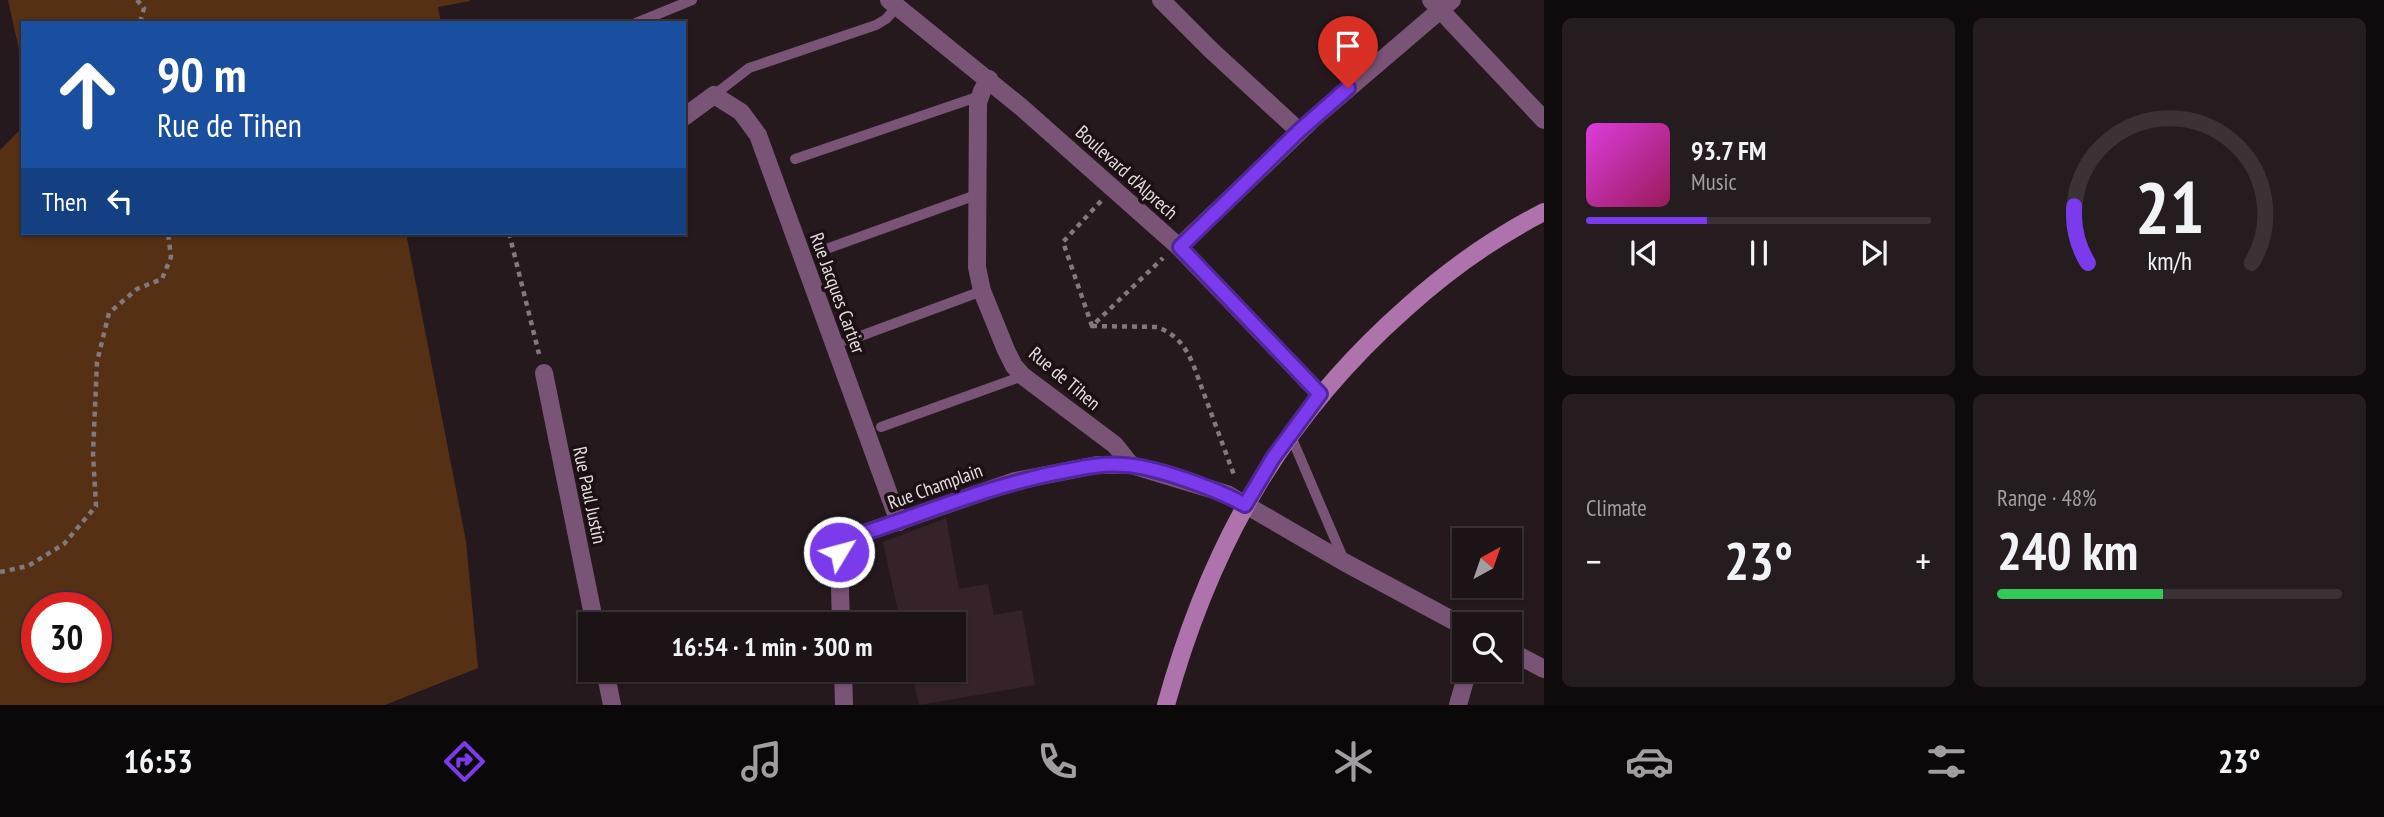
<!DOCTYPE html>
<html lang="en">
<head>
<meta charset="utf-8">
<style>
	:root { --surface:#1c1316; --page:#251c1f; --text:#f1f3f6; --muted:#a09ea1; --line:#3a3235; --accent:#7c3aed }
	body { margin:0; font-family:"PT Sans Narrow",sans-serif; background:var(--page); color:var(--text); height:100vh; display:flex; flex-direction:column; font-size:26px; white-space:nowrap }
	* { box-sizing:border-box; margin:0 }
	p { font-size:23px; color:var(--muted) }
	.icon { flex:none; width:38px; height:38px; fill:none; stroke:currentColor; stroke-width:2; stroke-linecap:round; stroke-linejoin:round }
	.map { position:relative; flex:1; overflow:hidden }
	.sheet { display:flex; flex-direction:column; gap:18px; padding:18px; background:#0f0a0c; width:840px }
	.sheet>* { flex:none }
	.guide { position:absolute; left:21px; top:21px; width:665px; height:214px; border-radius:0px; box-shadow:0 2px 5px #0004,0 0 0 2px var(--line); background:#1a4fa0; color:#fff; overflow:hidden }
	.needle { width:46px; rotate:40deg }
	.buttons { position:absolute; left:1452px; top:528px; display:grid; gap:14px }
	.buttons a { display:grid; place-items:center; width:70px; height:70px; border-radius:0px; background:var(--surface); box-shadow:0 2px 5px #0004,0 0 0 2px var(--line); font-size:35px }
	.speed { position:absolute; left:21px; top:592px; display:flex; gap:14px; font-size:35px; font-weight:700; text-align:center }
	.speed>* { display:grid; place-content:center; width:91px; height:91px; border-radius:50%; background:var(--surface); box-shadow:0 2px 5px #0004,0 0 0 2px var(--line); line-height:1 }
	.speed .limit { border:10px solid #d22; background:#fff; color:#111 }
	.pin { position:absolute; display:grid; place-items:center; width:60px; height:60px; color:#fff; margin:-72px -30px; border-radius:50% 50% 50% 0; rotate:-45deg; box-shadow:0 0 7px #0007 }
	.pin .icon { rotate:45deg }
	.me { position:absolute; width:77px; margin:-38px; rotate:53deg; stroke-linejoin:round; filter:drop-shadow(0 0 5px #0008) }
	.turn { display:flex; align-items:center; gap:24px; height:147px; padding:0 21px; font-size:32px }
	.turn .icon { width:91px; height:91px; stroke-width:2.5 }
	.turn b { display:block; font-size:49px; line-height:60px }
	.then { display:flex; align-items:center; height:66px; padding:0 21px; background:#0003; gap:14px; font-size:26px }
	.big { font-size:52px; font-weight:800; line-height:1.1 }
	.sheet .widget { flex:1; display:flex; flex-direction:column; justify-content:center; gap:10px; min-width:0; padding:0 24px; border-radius:10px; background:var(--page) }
	.sheet .dial { align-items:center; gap:0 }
	.dial svg { height:182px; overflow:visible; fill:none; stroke:var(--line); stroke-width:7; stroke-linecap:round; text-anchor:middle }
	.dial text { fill:var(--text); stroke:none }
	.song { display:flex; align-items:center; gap:21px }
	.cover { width:84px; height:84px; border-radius:10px; background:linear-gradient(135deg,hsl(300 70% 55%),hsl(330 70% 35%)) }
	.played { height:7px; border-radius:4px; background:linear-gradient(90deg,var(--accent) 35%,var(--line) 35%) }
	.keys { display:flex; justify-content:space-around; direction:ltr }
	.heat { display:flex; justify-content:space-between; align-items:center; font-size:38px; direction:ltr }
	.charge { height:10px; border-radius:5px; background:linear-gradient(90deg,#34c759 48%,var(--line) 0) }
	.sheet .tiles { flex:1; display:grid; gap:18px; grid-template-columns:repeat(2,1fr) }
	.trip { position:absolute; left:578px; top:612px; width:388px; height:70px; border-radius:0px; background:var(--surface); box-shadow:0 2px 5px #0004,0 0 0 2px var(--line); font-weight:800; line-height:70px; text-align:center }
	.tabs { display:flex; height:112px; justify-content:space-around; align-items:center; background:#0b0809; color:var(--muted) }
	.tabs .icon { width:49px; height:49px }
	.tabs .current { color:var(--accent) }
	.tabs b { font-size:32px; color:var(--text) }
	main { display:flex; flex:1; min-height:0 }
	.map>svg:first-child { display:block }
</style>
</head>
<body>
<main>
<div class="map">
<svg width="1544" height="705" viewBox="0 0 1544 705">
	<rect width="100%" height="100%" fill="#25191d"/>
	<polygon fill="#352329" points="946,518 959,589 988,584 994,615 1022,610 1035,685 919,705 911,670 954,670 954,625 901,625 883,542"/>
	<g fill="#553014" fill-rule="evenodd">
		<polygon points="8,0 470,0 470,1 438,7 441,23 23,23 23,68"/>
		<path d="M 23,127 L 23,233 L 406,233 L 466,541 L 478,668 L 385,705 L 0,705 L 0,150 ZM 37,607 L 96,607 L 96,667 L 37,667 Z"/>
	</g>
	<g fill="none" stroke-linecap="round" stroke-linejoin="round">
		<g stroke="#83787b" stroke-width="4.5" stroke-dasharray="5 5" stroke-linecap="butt">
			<polyline points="137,0 144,8 140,23"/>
			<polyline points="1101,201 1063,242 1092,326 1163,258"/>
			<polyline points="509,233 539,354"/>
			<path d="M 1092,326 L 1157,327 C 1176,334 1185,346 1193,364 L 1234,475"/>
			<polyline points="0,572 28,566 64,544 96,506 93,453 97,362 109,313 137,289 162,279 171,257 168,233"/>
		</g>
		<g stroke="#795477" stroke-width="10">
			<polyline points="636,23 692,0"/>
			<polyline points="714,95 749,68 876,25 886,19 897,7"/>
			<polyline points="795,159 980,96"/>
			<polyline points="829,248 976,195"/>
			<polyline points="847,341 982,291"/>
			<polyline points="881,427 1023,376"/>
			<polyline points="1290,434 1343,558"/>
		</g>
		<g stroke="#795477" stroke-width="18">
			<polyline points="889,0 1021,107 1179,247 1320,394"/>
			<polyline points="1161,0 1211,50 1299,131"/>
			<polyline points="1431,0 1544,120"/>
			<polyline points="989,79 982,91 978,103 977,267 982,291 1006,350 1014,366 1023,376 1115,445 1131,465"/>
			<polyline points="684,117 714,95 741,112 758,135 899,522"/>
			<polyline points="1179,247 1314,118 1452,0"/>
			<polyline points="544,373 595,625"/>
			<polyline points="841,625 839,552 841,547 850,538 1015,481 1097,465 1131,465 1227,494 1344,562 1465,627"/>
			<polyline points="1510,651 1544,669"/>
			<polyline points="605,670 612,705"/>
			<polyline points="843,670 844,705"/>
			<polyline points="1458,705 1468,670"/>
		</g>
		<path stroke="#ae72ac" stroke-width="18" d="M 1166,705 C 1210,546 1281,419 1405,309 C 1447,271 1493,238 1544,212"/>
	</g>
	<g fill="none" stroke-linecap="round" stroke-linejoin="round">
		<defs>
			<path id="route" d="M 839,552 L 841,547 L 850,538 C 920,515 988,486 1060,472 C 1081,468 1102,463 1124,465 C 1154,466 1219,490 1245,505 L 1273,458 L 1320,394 L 1180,247 L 1299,131 L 1348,88"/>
		</defs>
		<use href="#route" stroke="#51269a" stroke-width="18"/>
		<use href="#route" stroke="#7c3aed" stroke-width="12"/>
	</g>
	<g text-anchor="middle" stroke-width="7" stroke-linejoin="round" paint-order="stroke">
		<g font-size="19" fill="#e6dddf" stroke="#1c1014">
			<text transform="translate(1127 172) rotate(42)" y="7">Boulevard d'Alprech</text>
			<text transform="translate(838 293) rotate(70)" y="7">Rue Jacques Cartier</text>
			<text transform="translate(1065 378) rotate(40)" y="7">Rue de Tihen</text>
			<text transform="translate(935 486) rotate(-20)" y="7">Rue Champlain</text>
			<text transform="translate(590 495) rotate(78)" y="7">Rue Paul Justin</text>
		</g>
	</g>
</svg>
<div class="buttons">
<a><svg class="needle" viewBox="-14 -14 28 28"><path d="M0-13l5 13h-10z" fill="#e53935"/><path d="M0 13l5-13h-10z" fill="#a09ea1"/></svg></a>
<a><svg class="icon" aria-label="search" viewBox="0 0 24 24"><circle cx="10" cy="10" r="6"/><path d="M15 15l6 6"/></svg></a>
</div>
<div class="speed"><div class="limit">30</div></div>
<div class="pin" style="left:1348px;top:88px;background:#d93025"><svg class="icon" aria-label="arrive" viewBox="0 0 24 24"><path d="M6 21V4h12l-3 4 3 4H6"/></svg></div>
<svg class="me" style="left:839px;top:552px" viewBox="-20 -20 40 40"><circle r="17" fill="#7c3aed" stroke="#fff" stroke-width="3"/><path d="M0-11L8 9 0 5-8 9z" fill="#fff"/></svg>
<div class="trip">16:54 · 1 min · 300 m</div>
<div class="guide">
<div class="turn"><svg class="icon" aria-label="ahead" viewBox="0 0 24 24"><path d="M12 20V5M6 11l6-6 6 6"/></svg><div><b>90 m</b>Rue de Tihen</div></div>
<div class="then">Then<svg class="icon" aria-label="left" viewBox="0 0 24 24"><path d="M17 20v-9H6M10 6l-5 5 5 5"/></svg></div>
</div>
</div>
<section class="sheet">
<div class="tiles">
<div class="widget">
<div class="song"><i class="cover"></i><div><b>93.7 FM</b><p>Music</p></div></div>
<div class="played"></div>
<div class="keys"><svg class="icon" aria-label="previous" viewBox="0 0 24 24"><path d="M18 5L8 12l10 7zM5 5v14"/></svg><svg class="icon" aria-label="pause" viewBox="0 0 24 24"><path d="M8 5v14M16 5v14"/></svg><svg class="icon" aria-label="next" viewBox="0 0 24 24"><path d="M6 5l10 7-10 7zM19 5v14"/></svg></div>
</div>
<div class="widget dial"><svg viewBox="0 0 100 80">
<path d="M14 69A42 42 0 1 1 86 69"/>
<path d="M14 69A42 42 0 0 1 8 44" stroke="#7c3aed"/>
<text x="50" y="56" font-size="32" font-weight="700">21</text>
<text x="50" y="72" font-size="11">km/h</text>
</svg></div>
<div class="widget"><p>Climate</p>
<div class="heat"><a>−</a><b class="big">23°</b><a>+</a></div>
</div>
<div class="widget"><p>Range · 48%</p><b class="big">240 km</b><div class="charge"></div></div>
</div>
</section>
</main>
<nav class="tabs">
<b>16:53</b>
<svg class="icon current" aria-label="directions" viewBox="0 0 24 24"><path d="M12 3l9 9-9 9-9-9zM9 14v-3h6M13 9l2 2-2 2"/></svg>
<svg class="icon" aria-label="music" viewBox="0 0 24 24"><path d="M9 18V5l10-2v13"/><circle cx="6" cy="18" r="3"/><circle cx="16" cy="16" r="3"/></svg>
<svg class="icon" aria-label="phone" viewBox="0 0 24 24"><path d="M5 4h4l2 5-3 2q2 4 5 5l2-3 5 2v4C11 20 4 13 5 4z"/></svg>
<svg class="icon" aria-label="climate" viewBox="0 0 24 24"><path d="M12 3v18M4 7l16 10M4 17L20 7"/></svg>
<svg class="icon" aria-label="car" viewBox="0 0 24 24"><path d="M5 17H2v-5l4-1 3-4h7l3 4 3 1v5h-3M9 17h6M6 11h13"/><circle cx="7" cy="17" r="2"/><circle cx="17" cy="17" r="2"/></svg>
<svg class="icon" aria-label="filters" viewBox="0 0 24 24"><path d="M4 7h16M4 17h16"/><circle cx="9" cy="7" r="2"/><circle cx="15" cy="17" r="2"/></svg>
<b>23°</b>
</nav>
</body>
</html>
